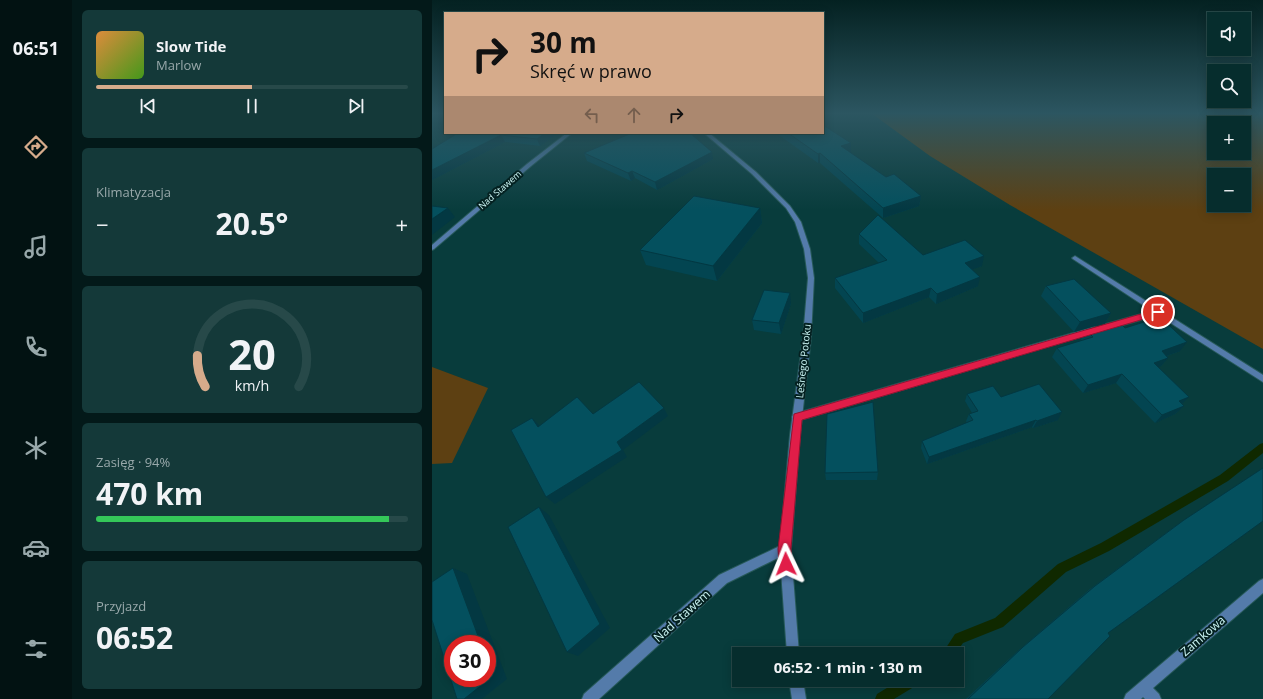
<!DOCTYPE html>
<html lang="pl">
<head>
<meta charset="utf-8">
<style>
	:root { --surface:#062d2d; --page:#143939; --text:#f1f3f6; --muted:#98a8aa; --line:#274949; --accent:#d6ab8b }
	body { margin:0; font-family:"Open Sans",sans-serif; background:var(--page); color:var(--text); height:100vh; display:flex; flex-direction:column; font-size:15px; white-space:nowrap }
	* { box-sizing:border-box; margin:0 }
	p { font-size:13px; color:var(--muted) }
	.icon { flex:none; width:22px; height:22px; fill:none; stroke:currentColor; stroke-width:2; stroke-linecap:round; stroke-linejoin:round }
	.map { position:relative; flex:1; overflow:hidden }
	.panel { display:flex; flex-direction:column; gap:10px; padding:10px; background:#031919; width:360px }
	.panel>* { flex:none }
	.banner { position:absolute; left:12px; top:12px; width:380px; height:122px; border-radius:0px; box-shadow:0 2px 10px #0003,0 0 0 1px var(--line); background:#d6ab8b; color:#111; overflow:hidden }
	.buttons { position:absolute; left:775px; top:12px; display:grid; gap:8px }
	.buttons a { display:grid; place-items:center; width:44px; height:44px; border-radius:0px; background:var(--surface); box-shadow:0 2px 10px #0003,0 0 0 1px var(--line); font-size:20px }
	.speed { position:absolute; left:12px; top:635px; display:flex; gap:8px; font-size:20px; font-weight:700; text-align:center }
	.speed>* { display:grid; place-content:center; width:52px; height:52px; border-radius:50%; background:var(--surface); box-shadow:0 2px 10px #0003,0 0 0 1px var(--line); line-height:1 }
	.speed .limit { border:6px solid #d22; background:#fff; color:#111 }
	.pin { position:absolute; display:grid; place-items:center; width:34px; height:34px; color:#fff; margin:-17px; border:2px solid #fff; border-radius:50%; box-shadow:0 1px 4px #0007 }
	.me { position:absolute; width:44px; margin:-22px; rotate:358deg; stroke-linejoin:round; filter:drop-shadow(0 0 3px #0008) }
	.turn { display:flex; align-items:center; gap:14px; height:84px; padding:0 20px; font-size:18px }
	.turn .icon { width:52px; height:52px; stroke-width:2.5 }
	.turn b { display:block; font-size:28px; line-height:34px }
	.lanes { display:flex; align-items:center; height:38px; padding:0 20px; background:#0003; justify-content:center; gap:20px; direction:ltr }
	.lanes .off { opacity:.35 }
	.big { font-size:30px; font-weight:700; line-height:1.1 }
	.panel .tile { flex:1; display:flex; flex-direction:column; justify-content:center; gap:6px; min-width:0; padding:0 14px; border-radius:6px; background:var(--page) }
	.panel .dial { align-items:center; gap:0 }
	.dial svg { height:104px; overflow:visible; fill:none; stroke:var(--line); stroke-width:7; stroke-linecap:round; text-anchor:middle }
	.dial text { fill:var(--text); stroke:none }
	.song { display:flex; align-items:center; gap:12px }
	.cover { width:48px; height:48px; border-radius:6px; background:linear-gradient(135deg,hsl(30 70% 55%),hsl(100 70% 35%)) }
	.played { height:4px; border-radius:2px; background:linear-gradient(90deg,var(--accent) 50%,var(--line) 50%) }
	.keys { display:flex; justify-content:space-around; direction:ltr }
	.heat { display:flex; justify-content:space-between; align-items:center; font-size:22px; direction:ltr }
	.charge { height:6px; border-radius:3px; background:linear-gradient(90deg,#34c759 94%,var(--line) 0) }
	.trip { position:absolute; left:300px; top:647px; width:232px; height:40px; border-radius:0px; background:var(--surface); box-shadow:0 2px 10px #0003,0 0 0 1px var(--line); font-weight:700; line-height:40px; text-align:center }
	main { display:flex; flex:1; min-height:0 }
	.tabs { display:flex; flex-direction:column; width:72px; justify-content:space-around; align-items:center; background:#021212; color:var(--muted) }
	.tabs .icon { width:28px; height:28px }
	.tabs .on { color:var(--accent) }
	.tabs b { font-size:18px; color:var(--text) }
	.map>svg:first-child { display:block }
</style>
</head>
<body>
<main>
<nav class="tabs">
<b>06:51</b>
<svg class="icon on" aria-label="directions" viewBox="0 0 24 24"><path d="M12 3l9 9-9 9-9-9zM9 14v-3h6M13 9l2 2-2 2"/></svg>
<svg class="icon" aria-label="music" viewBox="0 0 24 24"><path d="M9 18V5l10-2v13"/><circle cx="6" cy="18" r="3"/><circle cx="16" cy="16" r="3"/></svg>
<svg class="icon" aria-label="phone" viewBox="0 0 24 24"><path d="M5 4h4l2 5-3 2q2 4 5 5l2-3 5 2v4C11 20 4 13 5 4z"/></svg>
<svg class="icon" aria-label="climate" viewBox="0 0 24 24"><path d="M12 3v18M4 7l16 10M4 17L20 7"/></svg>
<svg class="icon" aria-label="car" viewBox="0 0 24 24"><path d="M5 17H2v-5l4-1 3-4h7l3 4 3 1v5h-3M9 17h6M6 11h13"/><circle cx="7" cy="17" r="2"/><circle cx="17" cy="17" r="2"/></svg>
<svg class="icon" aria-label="filters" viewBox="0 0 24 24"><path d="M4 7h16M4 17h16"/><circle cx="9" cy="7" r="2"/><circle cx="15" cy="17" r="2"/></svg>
</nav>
<section class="panel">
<div class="tile">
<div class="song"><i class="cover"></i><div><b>Slow Tide</b><p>Marlow</p></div></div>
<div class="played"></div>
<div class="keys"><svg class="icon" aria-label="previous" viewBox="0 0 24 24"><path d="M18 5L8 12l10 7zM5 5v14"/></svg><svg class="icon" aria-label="pause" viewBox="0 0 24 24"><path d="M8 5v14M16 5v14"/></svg><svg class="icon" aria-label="next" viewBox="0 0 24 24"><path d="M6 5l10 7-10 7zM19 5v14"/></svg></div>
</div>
<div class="tile"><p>Klimatyzacja</p>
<div class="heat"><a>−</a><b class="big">20.5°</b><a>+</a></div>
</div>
<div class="tile dial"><svg viewBox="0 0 100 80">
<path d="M14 69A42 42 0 1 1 86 69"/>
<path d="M14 69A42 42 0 0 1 8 45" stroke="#d6ab8b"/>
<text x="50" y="56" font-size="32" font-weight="700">20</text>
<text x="50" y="72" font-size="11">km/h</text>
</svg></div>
<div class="tile"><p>Zasięg · 94%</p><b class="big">470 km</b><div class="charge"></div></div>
<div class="tile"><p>Przyjazd</p><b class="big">06:52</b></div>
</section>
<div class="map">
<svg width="831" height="699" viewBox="0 0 831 699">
	<rect width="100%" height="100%" fill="#083c3c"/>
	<g fill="#5d4012" fill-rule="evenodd">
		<path d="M 439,113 L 831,113 L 831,349 L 578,205 L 498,156 ZM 782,123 L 812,123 L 812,153 L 782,153 ZM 782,175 L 812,175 L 812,205 L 782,205 Z"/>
		<polygon points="0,367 56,388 20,463 0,464"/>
	</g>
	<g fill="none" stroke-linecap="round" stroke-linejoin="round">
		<g fill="#102900" fill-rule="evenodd">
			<polygon points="831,443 831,453 796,481 677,551 634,572 571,627 531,643 523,654 510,654 523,634 563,618 626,564 669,543 788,475 828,444"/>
			<polygon points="468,680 487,680 485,685 462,699 443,699 445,694"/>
		</g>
		<defs>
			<g id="service">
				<polygon points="643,256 831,375 831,382 726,315 677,329 674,328 673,326 674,324 720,311 641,259 640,258"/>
				<polygon points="662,327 665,328 666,330 665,332 365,421 362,420 360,417 362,414 365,413"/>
			</g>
			<g id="minor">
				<polygon points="135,133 140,133 99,166 2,249 0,250 0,245 95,164"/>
				<polygon points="272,133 277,133 324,172 358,206 369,222 378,249 382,278 379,338 368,435 359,549 367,654 355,654 348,557 295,583 167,699 150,699 152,694 287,575 348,546 358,435 371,338 376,278 372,249 363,222 354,208 320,174"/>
				<polygon points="831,579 831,593 721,688 727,694 729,699 713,699 711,697 709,699 692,699 694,694 827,581"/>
				<polygon points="357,680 371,680 374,699 360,699"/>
			</g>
		</defs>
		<use href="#service" stroke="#275959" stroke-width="2"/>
		<use href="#minor" stroke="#275959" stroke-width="2"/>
		<use href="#service" fill="#547baa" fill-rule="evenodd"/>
		<use href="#minor" fill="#547baa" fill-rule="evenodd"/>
	</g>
	<g fill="#034551">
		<polygon points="26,133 126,133 108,146 73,142 0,180 0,149"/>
		<polygon points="344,133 391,133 419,143 419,152 418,153 454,177 489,196 487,206 451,218 388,163 386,163"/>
		<polygon points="152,153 281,159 225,190 203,178 199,181 155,161"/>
		<polygon points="328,208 330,223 285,281 214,265 208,250"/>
		<polygon points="427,234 491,255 550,266 540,269 546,286 504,304 497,297 431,323 403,288 403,278 447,263 427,244"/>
		<polygon points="614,286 679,313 673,323 642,332 609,296"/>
		<polygon points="359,303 349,334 322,330 320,320"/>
		<polygon points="693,328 748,351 735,356 736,358 729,366 726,367 752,406 743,414 723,423 684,383 651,393 620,357 625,348 650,341 649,339 654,330"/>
		<polygon points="535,394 569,397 626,420 601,428 600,427 495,464 489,448 490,441 535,423 534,421 537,414 540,413 533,401"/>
		<polygon points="446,472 445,480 394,480 393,473"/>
		<polygon points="746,524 616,699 534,699 588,649 658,589"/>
	</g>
	<g fill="#033842">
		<polygon points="113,133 126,133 108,146 105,139"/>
		<polygon points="69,135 73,142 0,180 0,170"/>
		<polygon points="419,143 419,152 409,156 409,146"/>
		<polygon points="280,152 281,159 225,190 223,182"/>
		<polygon points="388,153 388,163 386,163 386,154"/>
		<polygon points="200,171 203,178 199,181 196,173"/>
		<polygon points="489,196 487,206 451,218 451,208"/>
		<polygon points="16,208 23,217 0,235 0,219"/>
		<polygon points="328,208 330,223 285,281 281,266"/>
		<polygon points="552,256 550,266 530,273 533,263"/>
		<polygon points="548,277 546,286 504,304 505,294"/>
		<polygon points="499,288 497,297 431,323 431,313"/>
		<polygon points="358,293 359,303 349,334 347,323"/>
		<polygon points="679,313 673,323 642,332 648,322"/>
		<polygon points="755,342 748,351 723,360 730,351"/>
		<polygon points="736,358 729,366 715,372 722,363"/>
		<polygon points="690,374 684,383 651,393 656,385"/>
		<polygon points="757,397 749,405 747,401"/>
		<polygon points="752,406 743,414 723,423 730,415"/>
		<polygon points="232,408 236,416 191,450 195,457 123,504 114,497 185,442"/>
		<polygon points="630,412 626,420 601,428 605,421"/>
		<polygon points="100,418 108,426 106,427"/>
		<polygon points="604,420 600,427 495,464 497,457"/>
		<polygon points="107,507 117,515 178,628 146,656 135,652"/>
		<polygon points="21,568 35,574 75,679 50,699 32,699 55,660 55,644 49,644"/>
	</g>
	<g fill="#04505e" stroke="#033842">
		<polygon points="391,125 419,143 409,146 454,177 462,174 489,196 451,208 388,153 386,154 356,133 391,133"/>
		<polygon points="26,133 113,133 105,139 69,135 0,170 0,149"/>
		<polygon points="200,133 258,133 280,152 223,182 200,171 196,173 152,153"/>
		<polygon points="262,196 328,208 281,266 208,250"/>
		<polygon points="0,206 16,208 0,219"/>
		<polygon points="446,215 491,255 533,240 552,256 533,263 548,277 505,294 499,288 431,313 403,278 455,260 427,234"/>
		<polygon points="642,279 679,313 648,322 614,286"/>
		<polygon points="332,290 358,293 347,323 320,320"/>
		<polygon points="728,317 755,342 730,351 736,358 722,363 757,397 747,401 752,406 730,415 690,374 656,385 625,348 661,337 654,330 686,321 693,328"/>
		<polygon points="207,382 232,408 185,442 190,450 114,497 79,430 100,418 106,427 145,397 161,414"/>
		<polygon points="607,384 630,412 605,421 604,420 497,457 490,441 541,420 537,414 546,411 535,394 561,386 569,397"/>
		<polygon points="441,402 446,472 393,473 395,414"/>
		<polygon points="831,468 831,521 676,633 678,636 616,699 536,699 591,647 663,586 752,520"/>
		<polygon points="107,507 168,624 135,652 76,527"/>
		<polygon points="21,568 49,644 21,644 21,678 55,678 55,660 61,676 32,699 25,699 0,620 0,582"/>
	</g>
	<linearGradient id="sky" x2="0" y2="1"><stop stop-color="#042121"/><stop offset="0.54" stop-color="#2c5661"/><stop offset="1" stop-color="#2c5661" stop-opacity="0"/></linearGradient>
	<rect width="831" height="210" fill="url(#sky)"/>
	<polygon fill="#e11d48" stroke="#92132f" points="726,309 731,312 729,314 370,420 359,549 360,564 358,569 354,570 349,569 347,564 346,549 362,414"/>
	<g text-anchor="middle" stroke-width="4" stroke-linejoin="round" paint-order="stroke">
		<g font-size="9" fill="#cbf4f3" stroke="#042121">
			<text transform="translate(68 190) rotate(-41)" y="3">Nad Stawem</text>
		</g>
		<g font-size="10" fill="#cbf4f3" stroke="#042121">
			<text transform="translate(371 361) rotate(-84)" y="4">Leśnego Potoku</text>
		</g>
		<g font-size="12" fill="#cbf4f3" stroke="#042121">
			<text transform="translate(250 616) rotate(-42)" y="4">Nad Stawem</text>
			<text transform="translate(771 636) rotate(-41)" y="4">Zamkowa</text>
		</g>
	</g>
</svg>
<div class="buttons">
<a><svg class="icon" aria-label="sound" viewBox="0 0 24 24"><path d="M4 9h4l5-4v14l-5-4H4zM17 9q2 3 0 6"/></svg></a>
<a><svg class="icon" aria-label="search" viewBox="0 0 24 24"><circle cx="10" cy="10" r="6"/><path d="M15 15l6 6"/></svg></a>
<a>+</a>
<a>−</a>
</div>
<div class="speed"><div class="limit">30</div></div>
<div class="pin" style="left:726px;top:312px;background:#d93025"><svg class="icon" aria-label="arrive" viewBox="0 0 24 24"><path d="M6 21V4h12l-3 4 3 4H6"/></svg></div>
<svg class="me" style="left:354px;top:564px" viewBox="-20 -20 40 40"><path d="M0-17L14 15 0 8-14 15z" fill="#e11d48" stroke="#fff" stroke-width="4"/></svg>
<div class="trip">06:52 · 1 min · 130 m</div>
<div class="banner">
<div class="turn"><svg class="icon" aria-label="right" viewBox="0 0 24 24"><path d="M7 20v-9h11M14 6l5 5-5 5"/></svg><div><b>30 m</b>Skręć w prawo</div></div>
<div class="lanes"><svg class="icon off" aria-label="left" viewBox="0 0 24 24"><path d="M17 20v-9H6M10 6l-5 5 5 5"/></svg><svg class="icon off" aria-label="ahead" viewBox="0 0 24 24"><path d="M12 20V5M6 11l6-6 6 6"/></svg><svg class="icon" aria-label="right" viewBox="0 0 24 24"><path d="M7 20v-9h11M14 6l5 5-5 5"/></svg></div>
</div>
</div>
</main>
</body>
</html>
